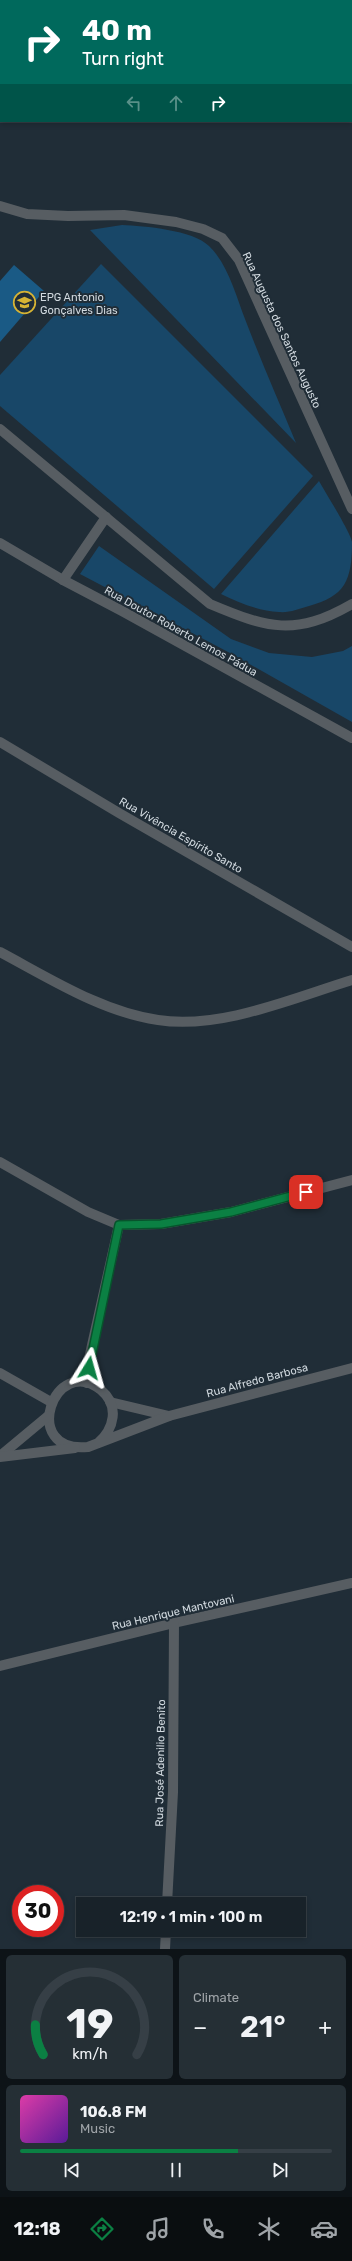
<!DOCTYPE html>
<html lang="en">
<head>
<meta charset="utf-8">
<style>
	:root { --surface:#182229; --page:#252f35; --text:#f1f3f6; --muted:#9fa4a8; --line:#363f46; --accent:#0b8043 }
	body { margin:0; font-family:Rubik,sans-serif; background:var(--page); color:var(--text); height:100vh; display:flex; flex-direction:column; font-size:15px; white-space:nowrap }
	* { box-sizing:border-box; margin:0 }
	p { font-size:13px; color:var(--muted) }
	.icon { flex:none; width:22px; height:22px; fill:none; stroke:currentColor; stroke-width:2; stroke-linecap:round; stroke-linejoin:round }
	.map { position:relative; height:1949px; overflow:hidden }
	.sheet { display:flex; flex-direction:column; gap:6px; padding:6px; background:#0d1317; flex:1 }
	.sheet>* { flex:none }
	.banner { position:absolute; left:0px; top:0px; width:352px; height:122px; box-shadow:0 2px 6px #0003,0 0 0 1px var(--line); background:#00695c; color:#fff; overflow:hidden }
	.speed { position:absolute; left:12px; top:1885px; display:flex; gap:8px; font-size:20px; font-weight:700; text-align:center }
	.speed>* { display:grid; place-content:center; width:52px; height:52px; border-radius:50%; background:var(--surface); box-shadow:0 2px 6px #0003,0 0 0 1px var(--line); line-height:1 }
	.speed .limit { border:6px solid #d22; background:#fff; color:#111 }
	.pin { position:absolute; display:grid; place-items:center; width:34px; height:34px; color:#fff; margin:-17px; border-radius:8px; box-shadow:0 2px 6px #0006 }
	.me { position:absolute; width:44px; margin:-22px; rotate:8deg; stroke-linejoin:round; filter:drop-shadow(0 0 3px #0008) }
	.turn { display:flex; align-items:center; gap:14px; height:84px; padding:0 16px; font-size:18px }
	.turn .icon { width:52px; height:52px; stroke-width:2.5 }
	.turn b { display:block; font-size:28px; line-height:34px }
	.lanes { display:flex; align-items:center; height:38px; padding:0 16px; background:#0003; justify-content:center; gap:20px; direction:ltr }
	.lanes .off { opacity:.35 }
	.big { font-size:30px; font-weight:600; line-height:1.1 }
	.sheet .tile { flex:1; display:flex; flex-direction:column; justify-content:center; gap:6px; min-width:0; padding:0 14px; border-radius:6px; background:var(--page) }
	.sheet .dial { align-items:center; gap:0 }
	.dial svg { height:104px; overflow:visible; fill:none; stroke:var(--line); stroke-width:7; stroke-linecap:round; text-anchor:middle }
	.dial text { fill:var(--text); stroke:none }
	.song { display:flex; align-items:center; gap:12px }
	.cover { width:48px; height:48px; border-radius:6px; background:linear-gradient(135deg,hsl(320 70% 55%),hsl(270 70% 35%)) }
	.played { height:4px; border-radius:2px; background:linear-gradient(90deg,var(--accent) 70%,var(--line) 70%) }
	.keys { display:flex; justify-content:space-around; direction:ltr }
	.heat { display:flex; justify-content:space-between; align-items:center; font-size:22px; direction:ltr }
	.sheet .tiles { flex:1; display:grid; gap:6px; grid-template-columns:1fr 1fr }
	.tile:last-child { grid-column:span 2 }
	.trip { position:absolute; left:76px; top:1897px; width:230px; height:40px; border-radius:0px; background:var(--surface); box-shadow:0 2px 6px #0003,0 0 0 1px var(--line); font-weight:600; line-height:40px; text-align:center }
	.menu { display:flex; height:64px; justify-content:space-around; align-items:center; background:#0a0e10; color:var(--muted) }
	.menu .icon { width:28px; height:28px }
	.menu .active { color:var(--accent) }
	.menu b { font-size:18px; color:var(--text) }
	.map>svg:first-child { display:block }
</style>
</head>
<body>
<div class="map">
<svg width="352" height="1949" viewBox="0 0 352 1949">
	<rect width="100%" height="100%" fill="#202d37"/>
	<g fill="#184768">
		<path d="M 122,225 C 144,226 193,230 209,246 C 228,264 236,296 245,319 C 261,361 279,402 296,443 L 90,230 Z"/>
		<polygon points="101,264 313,476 214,589 0,406 0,375"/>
		<path d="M 319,481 C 325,492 351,533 352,542 C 352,581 345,596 309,606 C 299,609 289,613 279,612 C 259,611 239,603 221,594 Z"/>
		<polygon points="99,546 231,639 269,653 312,657 343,651 352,646 352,722 230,653 80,574"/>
	</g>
	<polygon fill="#1a5a85" points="14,265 44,291 0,342 0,281"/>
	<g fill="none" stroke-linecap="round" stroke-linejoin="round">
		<g stroke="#575d62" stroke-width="10">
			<polyline points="67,0 69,1"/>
			<polyline points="279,0 280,1"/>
			<polyline points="345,1 350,0"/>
			<polyline points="351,19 352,19"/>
			<polyline points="0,206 27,214 68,216 124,215 176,222 203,229 222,238 239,260 352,509"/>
			<path d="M 0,429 L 210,604 C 267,628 295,637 352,604"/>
			<polyline points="0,543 63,580 122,611 352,738"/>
			<polyline points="63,580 106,517"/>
			<polyline points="0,742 119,813 352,947"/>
			<path d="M 0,952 C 49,978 102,1012 158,1020 C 220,1030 293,998 352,980"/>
			<polyline points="0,1162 88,1212 119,1225 161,1224 231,1212 352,1180"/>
			<polyline points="0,1373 51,1402"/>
			<polyline points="87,1383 90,1354 119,1225"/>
			<polyline points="110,1402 169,1416"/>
			<path d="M 98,1443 C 114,1429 120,1406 101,1390 C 54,1352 19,1454 88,1447 L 169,1416 L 352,1368"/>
			<polyline points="0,1456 48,1416"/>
			<polyline points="0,1457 75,1448"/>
			<polyline points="0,1666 174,1623 352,1583"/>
			<polyline points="167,1904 173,1792 174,1623"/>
			<polyline points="165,1949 166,1930"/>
		</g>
	</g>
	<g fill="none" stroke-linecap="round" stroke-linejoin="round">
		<defs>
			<polyline id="route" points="89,1368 119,1225 161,1224 231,1212 306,1192"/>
		</defs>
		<use href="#route" stroke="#07532c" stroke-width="10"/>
		<use href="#route" stroke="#0b8043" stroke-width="7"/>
	</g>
	<defs>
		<symbol id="school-ring" viewBox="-11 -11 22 22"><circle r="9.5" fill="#202d37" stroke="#d7b434" stroke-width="1.5"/><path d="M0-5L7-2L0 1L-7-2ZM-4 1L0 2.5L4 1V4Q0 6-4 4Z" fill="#d7b434"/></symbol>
	</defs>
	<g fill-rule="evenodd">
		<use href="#school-ring" x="12" y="290" width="25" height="25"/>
	</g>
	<g text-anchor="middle" stroke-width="4" stroke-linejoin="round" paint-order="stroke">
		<g font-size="11" fill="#d1d9df" stroke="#202d37" text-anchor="start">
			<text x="40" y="301">EPG Antonio<tspan x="40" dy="13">Gonçalves Dias</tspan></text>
		</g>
		<g font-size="11" fill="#d1d9df" stroke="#202d37">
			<text transform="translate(282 330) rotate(65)" y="4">Rua Augusta dos Santos Augusto</text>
			<text transform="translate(181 631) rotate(29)" y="4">Rua Doutor Roberto Lemos Pádua</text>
			<text transform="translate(181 835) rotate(30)" y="4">Rua Vivência Espírito Santo</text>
			<text transform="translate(257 1380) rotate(-15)" y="4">Rua Alfredo Barbosa</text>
			<text transform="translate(173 1612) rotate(-13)" y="4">Rua Henrique Mantovani</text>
			<text transform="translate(160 1763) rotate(-89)" y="4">Rua José Adenilio Benito</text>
		</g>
	</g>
</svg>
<div class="speed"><div class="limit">30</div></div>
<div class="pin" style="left:306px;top:1192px;background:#d93025"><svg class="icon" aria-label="arrive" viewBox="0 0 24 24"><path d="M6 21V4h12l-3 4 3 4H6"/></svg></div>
<svg class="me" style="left:89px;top:1368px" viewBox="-20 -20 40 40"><path d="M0-17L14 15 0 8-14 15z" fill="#0b8043" stroke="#fff" stroke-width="4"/></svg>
<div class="trip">12:19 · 1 min · 100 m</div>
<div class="banner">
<div class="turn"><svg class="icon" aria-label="right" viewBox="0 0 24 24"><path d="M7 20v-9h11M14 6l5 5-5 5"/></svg><div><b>40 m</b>Turn right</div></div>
<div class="lanes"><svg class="icon off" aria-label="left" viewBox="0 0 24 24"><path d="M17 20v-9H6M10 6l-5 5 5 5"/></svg><svg class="icon off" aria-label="ahead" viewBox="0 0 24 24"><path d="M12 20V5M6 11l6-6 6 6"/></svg><svg class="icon" aria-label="right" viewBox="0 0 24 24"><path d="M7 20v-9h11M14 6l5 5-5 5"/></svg></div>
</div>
</div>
<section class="sheet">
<div class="tiles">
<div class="tile dial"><svg viewBox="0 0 100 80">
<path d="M14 69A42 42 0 1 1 86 69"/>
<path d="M14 69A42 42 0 0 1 8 46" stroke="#0b8043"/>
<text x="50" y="56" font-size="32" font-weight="700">19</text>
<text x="50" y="72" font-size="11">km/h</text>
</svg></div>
<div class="tile"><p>Climate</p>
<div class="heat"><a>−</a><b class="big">21°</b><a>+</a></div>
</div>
<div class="tile">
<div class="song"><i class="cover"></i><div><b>106.8 FM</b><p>Music</p></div></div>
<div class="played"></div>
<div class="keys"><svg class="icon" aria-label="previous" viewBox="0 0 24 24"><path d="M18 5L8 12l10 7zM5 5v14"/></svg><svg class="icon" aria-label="pause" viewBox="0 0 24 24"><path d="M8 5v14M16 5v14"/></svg><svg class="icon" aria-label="next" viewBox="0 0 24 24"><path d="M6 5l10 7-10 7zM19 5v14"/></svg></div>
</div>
</div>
</section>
<nav class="menu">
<b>12:18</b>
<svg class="icon active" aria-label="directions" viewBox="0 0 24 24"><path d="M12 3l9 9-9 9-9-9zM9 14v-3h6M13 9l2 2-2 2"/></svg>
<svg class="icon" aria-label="music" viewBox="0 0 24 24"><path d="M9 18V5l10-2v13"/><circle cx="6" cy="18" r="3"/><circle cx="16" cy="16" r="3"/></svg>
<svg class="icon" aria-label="phone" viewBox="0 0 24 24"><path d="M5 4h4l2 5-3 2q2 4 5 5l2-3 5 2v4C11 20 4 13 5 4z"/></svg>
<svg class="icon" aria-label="climate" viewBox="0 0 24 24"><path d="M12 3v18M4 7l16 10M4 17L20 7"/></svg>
<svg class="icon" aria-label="car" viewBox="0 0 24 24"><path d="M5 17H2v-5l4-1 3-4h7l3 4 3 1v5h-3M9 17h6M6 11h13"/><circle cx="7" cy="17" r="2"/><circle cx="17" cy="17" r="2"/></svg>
</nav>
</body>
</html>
